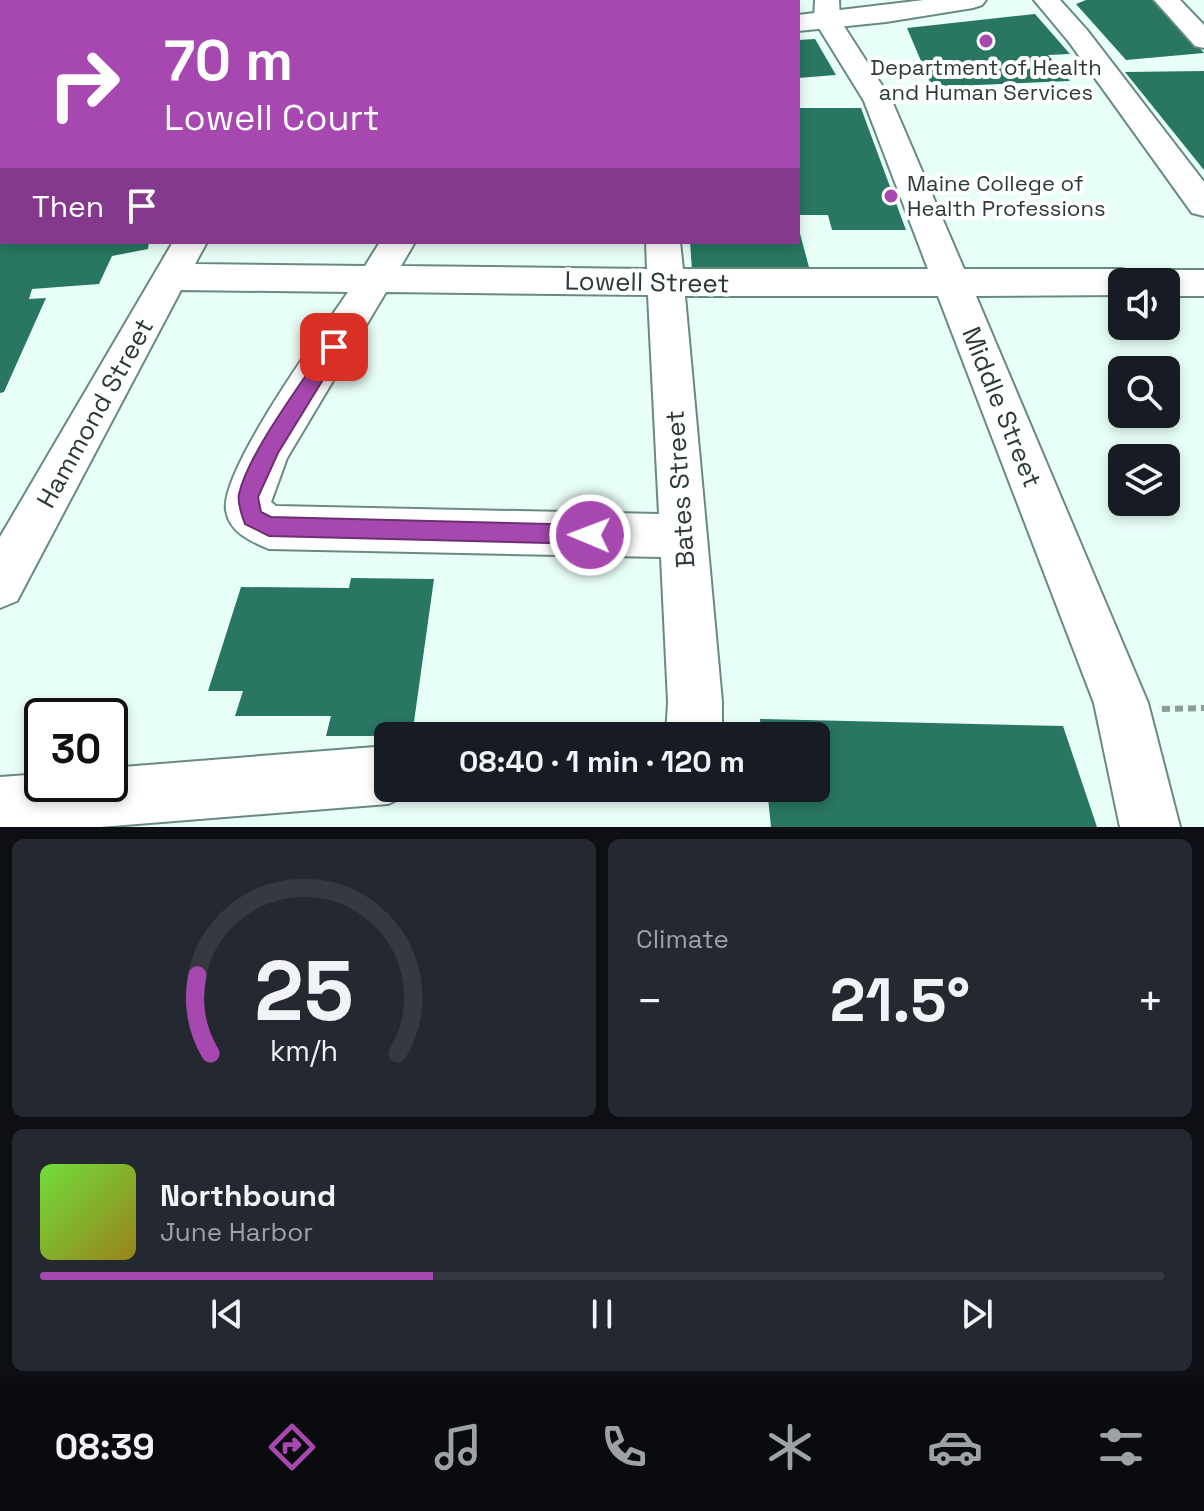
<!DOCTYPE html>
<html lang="en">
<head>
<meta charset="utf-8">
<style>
	:root { --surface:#171b24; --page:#242831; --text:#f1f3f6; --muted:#9ea1a6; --line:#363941; --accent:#a748b0 }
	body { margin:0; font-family:"Space Grotesk",sans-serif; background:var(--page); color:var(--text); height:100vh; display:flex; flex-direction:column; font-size:30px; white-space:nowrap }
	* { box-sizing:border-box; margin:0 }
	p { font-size:26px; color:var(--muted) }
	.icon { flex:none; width:44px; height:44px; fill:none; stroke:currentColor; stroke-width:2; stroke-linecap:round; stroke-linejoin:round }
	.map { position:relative; height:827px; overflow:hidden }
	.panel { display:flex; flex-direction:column; gap:12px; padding:12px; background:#0d0f14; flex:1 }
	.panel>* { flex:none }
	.top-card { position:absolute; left:0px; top:0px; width:800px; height:244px; box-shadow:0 4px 12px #0003; background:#a748b0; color:#fff; overflow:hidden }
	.fabs { position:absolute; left:1108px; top:268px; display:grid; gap:16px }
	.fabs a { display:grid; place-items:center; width:72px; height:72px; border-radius:12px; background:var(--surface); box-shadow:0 4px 12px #0003; font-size:40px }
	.speed { position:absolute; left:24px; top:698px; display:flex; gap:16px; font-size:40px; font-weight:700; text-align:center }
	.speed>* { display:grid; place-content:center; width:104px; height:104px; border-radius:50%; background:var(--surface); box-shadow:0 4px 12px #0003; line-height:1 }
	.speed .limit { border:4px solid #111; border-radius:12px; background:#fff; color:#111 }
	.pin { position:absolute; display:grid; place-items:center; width:68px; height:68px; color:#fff; margin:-34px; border-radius:16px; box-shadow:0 4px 12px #0006 }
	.me { position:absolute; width:88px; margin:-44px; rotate:271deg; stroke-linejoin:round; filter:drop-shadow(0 0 6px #0008) }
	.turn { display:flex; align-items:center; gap:28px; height:168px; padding:0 32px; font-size:36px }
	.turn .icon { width:104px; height:104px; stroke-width:2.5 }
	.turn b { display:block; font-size:56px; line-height:68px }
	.then { display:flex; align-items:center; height:76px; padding:0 32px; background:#0003; gap:16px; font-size:30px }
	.big { font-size:60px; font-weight:700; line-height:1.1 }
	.panel .widget { flex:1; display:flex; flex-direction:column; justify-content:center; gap:12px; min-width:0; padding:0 28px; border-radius:12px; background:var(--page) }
	.panel .dial { align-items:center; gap:0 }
	.dial svg { height:208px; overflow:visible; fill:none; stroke:var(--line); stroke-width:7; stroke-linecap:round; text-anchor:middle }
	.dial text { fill:var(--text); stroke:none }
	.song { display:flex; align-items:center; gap:24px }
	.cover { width:96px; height:96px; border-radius:12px; background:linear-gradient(135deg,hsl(100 70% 55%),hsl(50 70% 35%)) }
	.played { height:8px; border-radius:4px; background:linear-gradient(90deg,var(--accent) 35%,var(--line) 35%) }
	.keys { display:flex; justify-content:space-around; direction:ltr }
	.heat { display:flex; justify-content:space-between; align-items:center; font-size:44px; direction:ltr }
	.panel .tiles { flex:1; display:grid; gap:12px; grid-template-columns:1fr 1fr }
	.widget:last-child { grid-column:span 2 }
	.trip { position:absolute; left:374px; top:722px; width:456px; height:80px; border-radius:12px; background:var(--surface); box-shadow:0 4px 12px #0003; font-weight:700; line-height:80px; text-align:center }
	.tab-bar { display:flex; height:128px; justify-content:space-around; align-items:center; background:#090b0e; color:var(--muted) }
	.tab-bar .icon { width:56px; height:56px }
	.tab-bar .selected { color:var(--accent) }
	.tab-bar b { font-size:36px; color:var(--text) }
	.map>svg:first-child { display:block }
</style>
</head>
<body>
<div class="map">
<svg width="1204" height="827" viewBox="0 0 1204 827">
	<rect width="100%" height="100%" fill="#e8fff7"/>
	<g fill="#297663">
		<polygon points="1086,0 1156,0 1204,53 1126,60 1076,4"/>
		<polygon points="1035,14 1070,54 1048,55 1070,81 932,87 907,28"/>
		<polygon points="815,39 836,75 798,78 798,40"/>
		<polygon points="1204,71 1204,170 1125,72"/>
		<polygon points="798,108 861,108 906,230 832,230 828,215 798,215"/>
		<polygon points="798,226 810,271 692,270 690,242 798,242"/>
		<polygon points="0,242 149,242 148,249 112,256 99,284 32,289 29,299 46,298 4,392 0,393"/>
		<polygon points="351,578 434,579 412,736 326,736 331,716 235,716 243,691 208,691 241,587 349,588"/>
		<polygon points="760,719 1063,726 1097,827 771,827 767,788 816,788 816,736 761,736"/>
	</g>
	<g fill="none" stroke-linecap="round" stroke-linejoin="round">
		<defs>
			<g id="minor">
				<rect x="625" y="0" width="24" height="2"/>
				<path d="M 815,0 L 839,0 L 840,20 L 892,101 L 964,269 L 1122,269 L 1135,273 L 1140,282 L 1122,282 L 1122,295 L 976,296 L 1148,703 L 1180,827 L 1120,827 L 1094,703 L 938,296 L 685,296 L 722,702 L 722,736 L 666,736 L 668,702 L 661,557 L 269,549 C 250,541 229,532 226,510 C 220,470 322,331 348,292 L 181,290 L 17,601 L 0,608 L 0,537 L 173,242 L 207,242 L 195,264 L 365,266 L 380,242 L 415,242 L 401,266 L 647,269 L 646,242 L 680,242 L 683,269 L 928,269 L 864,101 L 814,20 ZM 386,292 L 648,295 L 659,514 L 276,506 L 271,502 L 287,458 Z"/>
				<polygon points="1034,0 1060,0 1087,30 1204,182 1204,216 1192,213 1069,42"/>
				<polygon points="1154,0 1180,0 1204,25 1204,48 1195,46"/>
				<polygon points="1166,270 1204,270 1204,296 1166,296 1166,282 1148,282 1153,274"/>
				<polygon points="388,746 388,788 411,788 408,795 388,804 100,827 0,827 0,777 42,774 42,784 110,784 110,768"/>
			</g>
			<polygon id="major" points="265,0 298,0 299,2 266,2"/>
			<g id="highway">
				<polygon points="924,0 986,0 982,5 973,8 886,22 798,31 798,15"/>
				<polygon points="2,81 2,99 0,100 0,82"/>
			</g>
		</defs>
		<use href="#minor" stroke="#688b80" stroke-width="4"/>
		<use href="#major" stroke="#688b80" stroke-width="4"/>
		<use href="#highway" stroke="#688b80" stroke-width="4"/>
		<polyline stroke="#8b9e98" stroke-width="6" stroke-dasharray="8 5" stroke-linecap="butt" points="1162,709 1204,708"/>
		<use href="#minor" fill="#fff" fill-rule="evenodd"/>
		<use href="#major" fill="#fff" fill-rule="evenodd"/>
		<use href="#highway" fill="#fff" fill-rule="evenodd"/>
	</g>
	<path fill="#a748b0" stroke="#6d2f72" stroke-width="2" d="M 334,341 L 343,347 L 278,453 L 258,497 L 261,512 L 271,517 L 590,525 L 597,528 L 600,535 L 597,541 L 590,544 L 269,536 L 245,524 C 242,516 237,503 239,494 C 248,453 304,380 328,343 Z"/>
	<g fill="#a748b0" stroke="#fff" stroke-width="3">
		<circle cx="986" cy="41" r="8"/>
		<circle cx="891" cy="196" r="8"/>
	</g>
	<g text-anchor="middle" stroke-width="8" stroke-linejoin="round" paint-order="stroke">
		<g font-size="22" fill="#2c3b36" stroke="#fff">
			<text x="986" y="75">Department of Health<tspan x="986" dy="25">and Human Services</tspan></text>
			<text x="907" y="191" text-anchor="start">Maine College of<tspan x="907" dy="25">Health Professions</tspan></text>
		</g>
		<g font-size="26" fill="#2c3b36" stroke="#fff">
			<text transform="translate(647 282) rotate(1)" y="9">Lowell Street</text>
			<text transform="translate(1002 407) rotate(68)" y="9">Middle Street</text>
			<text transform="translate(95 413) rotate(-61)" y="9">Hammond Street</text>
			<text transform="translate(680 489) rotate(-94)" y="9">Bates Street</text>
		</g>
	</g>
</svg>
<div class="fabs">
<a><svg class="icon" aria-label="sound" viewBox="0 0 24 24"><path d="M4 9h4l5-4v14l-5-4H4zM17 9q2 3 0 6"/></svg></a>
<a><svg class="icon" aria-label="search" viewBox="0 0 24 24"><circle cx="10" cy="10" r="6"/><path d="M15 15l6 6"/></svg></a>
<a><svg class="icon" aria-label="layers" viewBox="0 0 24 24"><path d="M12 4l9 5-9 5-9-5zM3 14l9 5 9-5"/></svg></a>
</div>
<div class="speed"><div class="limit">30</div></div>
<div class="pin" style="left:334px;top:347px;background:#d93025"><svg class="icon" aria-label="arrive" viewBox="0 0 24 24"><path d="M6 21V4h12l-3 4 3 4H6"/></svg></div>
<svg class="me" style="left:590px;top:535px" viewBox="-20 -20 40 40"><circle r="17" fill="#a748b0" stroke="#fff" stroke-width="3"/><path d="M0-11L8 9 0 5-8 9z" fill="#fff"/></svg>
<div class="trip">08:40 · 1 min · 120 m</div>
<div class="top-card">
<div class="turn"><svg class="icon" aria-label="right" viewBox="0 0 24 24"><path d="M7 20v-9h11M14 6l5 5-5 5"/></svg><div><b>70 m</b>Lowell Court</div></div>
<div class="then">Then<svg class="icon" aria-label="arrive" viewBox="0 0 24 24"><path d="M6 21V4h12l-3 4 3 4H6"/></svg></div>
</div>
</div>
<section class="panel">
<div class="tiles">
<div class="widget dial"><svg viewBox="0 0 100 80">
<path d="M14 69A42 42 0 1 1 86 69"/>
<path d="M14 69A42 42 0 0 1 9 39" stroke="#a748b0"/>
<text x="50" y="56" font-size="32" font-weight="700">25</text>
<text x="50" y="72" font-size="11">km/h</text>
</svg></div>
<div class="widget"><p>Climate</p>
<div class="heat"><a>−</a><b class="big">21.5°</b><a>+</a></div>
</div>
<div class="widget">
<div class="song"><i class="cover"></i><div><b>Northbound</b><p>June Harbor</p></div></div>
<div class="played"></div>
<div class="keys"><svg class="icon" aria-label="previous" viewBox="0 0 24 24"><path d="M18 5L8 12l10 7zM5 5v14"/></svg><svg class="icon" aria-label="pause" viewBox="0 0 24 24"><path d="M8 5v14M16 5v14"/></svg><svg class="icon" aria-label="next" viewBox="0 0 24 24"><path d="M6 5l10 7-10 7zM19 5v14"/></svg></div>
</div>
</div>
</section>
<nav class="tab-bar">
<b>08:39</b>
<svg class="icon selected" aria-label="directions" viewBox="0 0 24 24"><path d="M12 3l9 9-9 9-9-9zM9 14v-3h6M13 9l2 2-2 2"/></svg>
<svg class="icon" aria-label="music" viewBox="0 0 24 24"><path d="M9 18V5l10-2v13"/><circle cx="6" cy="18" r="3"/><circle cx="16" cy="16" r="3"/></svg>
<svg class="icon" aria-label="phone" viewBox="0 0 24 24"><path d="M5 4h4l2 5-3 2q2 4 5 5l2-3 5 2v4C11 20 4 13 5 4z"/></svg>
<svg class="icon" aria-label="climate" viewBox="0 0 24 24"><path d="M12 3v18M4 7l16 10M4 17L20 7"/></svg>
<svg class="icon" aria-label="car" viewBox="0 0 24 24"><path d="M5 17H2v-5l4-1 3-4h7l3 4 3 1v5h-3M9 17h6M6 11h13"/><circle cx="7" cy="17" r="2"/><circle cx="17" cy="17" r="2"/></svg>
<svg class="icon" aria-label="filters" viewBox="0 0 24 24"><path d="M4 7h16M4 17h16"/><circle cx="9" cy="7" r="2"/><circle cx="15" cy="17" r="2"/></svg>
</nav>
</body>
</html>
